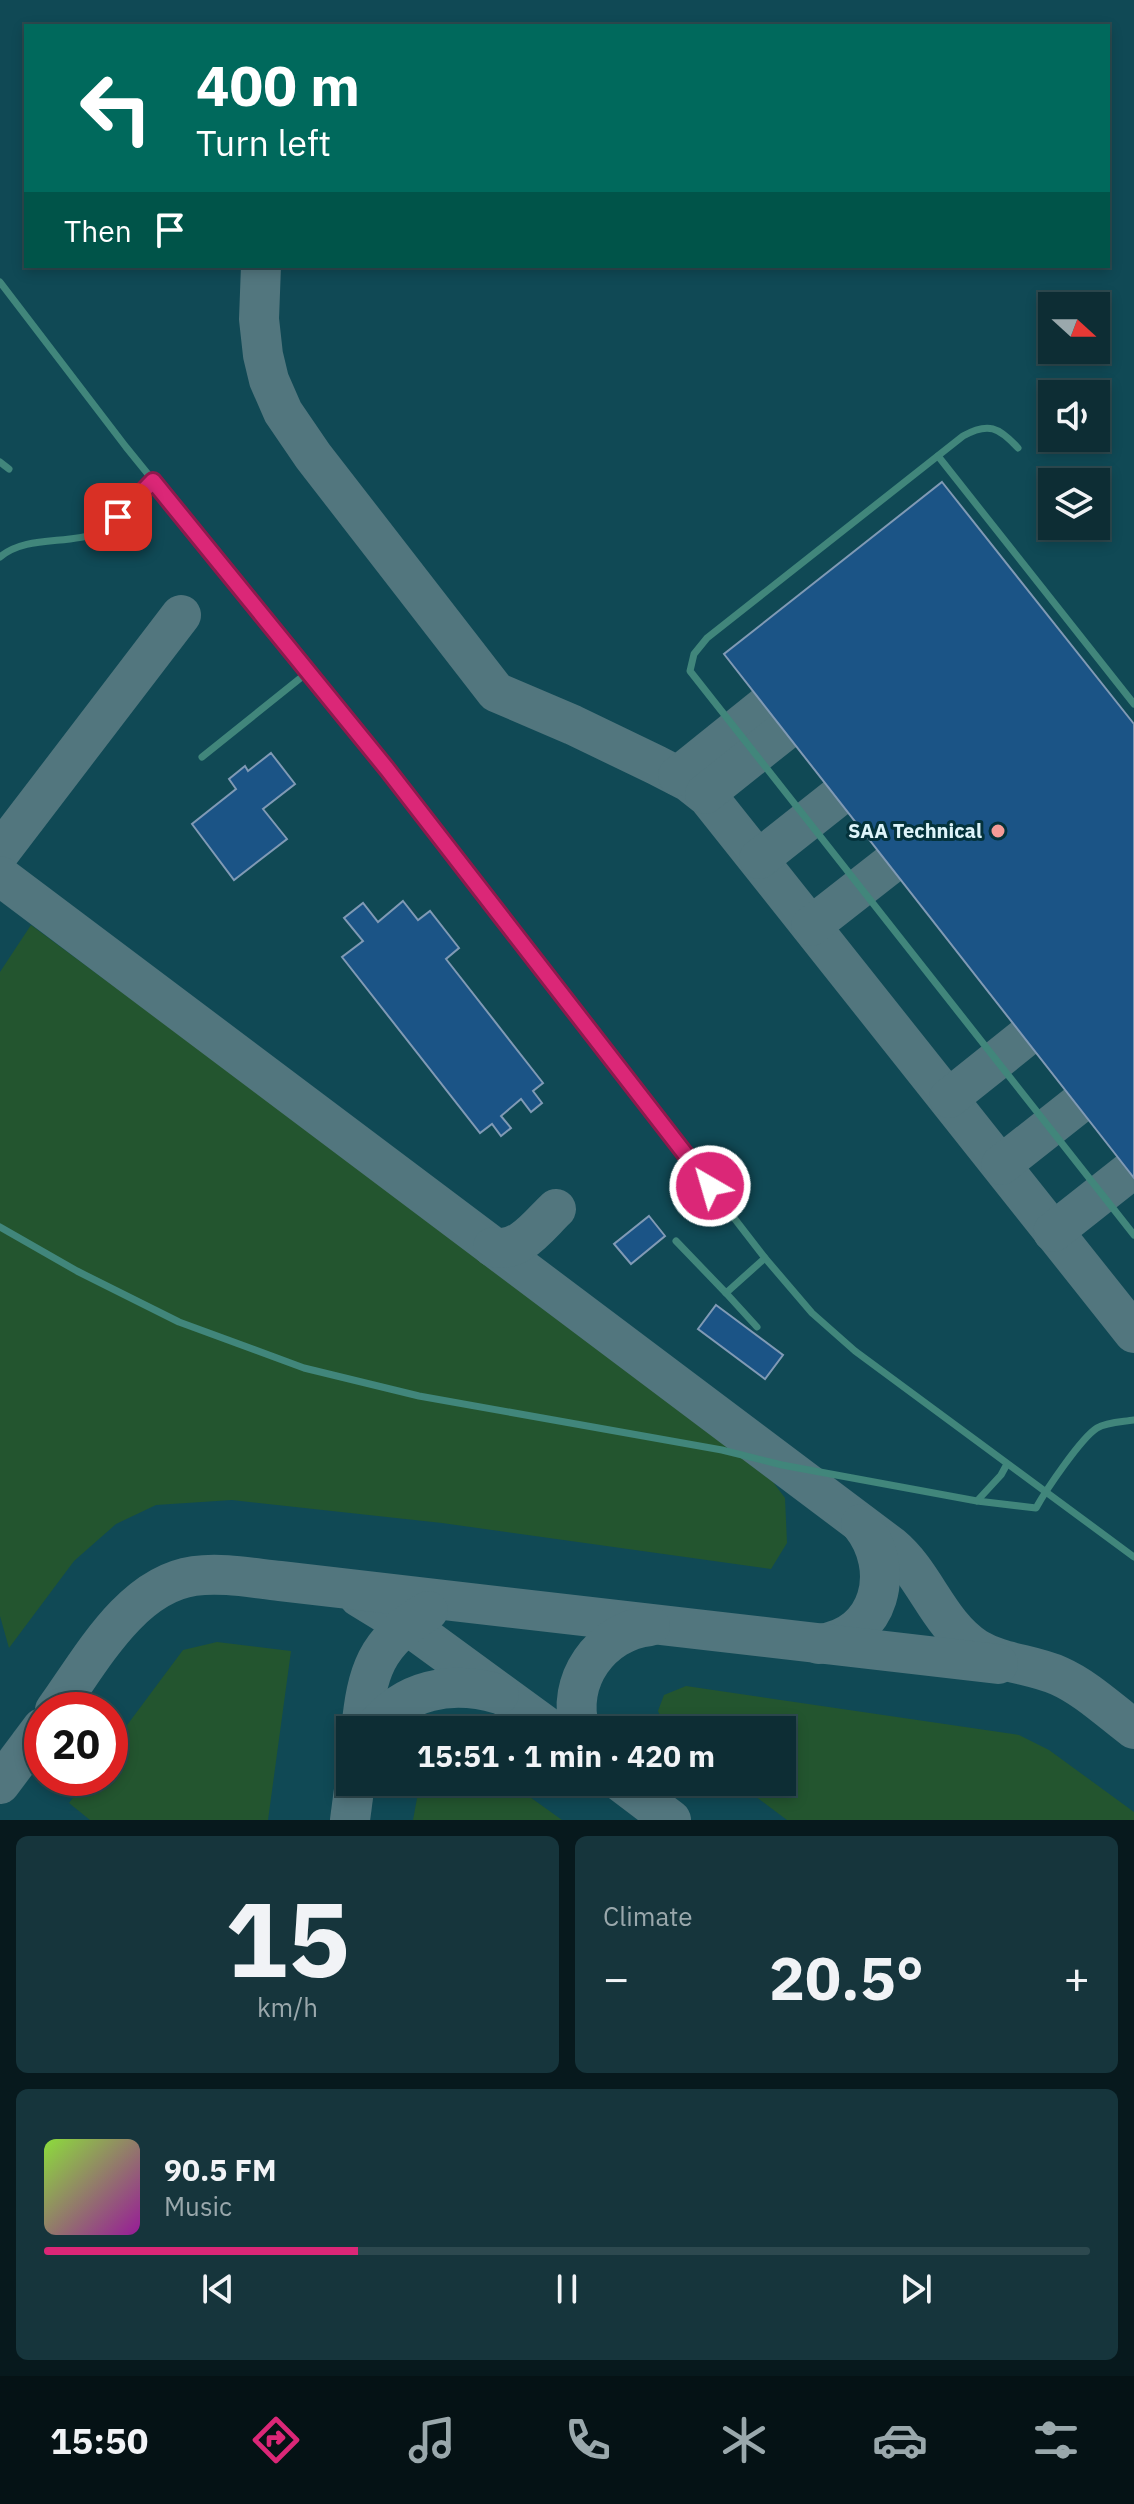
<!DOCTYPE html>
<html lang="en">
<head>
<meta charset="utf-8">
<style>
	:root { --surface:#0d2d34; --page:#16353c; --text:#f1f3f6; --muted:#9aa8ac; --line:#2d494f; --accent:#db2777 }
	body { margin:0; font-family:"IBM Plex Sans",sans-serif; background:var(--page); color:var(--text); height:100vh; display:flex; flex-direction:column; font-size:30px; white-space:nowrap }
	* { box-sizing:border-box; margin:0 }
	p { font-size:26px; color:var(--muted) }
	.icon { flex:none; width:44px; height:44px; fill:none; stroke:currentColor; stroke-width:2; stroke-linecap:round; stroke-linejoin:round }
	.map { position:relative; height:1820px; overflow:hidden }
	.panel { display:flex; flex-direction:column; gap:16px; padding:16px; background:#07191d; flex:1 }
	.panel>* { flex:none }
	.top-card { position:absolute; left:24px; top:24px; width:1086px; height:244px; border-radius:0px; box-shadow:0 4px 12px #0003,0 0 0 2px var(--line); background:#00695c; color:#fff; overflow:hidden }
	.needle { width:52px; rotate:111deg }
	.fabs { position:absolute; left:1038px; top:292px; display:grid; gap:16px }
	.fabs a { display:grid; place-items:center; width:72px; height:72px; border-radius:0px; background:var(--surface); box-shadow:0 4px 12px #0003,0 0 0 2px var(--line); font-size:40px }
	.speed { position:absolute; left:24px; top:1692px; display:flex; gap:16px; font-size:40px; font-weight:700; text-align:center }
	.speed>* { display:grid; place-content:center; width:104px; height:104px; border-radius:50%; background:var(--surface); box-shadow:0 4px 12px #0003,0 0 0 2px var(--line); line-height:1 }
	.speed .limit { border:12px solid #d22; background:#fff; color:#111 }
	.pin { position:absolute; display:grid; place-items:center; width:68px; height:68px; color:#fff; margin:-34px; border-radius:16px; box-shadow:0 4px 12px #0006 }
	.me { position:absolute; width:88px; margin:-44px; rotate:322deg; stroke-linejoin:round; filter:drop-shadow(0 0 6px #0008) }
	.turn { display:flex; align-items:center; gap:28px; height:168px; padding:0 40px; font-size:36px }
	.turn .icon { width:104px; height:104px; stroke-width:2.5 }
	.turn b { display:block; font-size:56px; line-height:68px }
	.then { display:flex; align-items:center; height:76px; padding:0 40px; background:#0003; gap:16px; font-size:30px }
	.big { font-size:60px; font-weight:700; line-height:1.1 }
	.panel .card { flex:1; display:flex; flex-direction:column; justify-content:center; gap:12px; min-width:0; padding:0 28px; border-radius:12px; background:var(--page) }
	.panel .dial { align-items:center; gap:0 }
	.dial b { font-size:104px; line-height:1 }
	.song { display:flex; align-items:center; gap:24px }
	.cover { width:96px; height:96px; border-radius:12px; background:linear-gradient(135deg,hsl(90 70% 55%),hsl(300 70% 35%)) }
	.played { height:8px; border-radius:4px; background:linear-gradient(90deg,var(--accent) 30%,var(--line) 30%) }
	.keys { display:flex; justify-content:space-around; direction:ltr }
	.heat { display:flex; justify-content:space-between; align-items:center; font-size:44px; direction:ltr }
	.panel .tiles { flex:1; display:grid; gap:16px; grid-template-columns:1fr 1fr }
	.card:last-child { grid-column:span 2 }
	.trip { position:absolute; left:336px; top:1716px; width:460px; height:80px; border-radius:0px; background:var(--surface); box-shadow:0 4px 12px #0003,0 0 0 2px var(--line); font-weight:700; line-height:80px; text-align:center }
	.dock { display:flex; height:128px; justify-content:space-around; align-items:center; background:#051215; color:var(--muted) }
	.dock .icon { width:56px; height:56px }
	.dock .on { color:var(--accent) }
	.dock b { font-size:36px; color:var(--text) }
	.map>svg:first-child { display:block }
</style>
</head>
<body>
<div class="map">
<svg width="1134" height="1820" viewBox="0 0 1134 1820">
	<rect width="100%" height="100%" fill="#113c46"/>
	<path fill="#104955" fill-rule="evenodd" d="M 0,0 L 1134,0 L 1134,1820 L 0,1820 ZM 26,26 L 1108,26 L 1108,266 L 26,266 ZM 1052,306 L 1096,306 L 1096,350 L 1052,350 ZM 1052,394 L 1096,394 L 1096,438 L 1052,438 ZM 1052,482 L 1096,482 L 1096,526 L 1052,526 ZM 42,1710 L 110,1710 L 110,1778 L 42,1778 ZM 350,1730 L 782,1730 L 782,1782 L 350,1782 Z"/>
	<g fill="#23552f">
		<polygon points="31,925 464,1245 773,1482 785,1498 787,1543 771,1569 442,1523 232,1500 156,1505 116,1524 74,1561 9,1648 0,1616 0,972"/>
		<polygon points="217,1642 291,1651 268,1820 90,1820 69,1803 88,1778 110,1778 110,1748 183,1650"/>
		<polygon points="686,1686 1019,1735 1049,1750 1134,1812 1134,1820 787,1820 736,1782 782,1782 782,1730 666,1730 658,1711 664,1695"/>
		<polygon points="420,1782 509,1782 562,1820 413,1820"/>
	</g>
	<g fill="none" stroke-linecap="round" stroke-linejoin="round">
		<g stroke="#52767e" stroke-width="40">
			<polyline points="261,266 259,319 263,355 269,380 283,412 313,456 496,692 573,725 656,765 689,782 708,797 1134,1333"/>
			<polyline points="678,776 765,706"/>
			<polyline points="705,794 784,731"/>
			<polyline points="0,852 181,615"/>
			<polyline points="759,859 836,798"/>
			<path d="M 0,876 L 891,1546 C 926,1575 937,1623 977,1649 C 1002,1664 1032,1664 1059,1676 C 1086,1688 1110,1711 1134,1729"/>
			<polyline points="811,926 889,865"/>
			<polyline points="949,1098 1024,1038"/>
			<polyline points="1001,1165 1077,1105"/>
			<polyline points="1053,1232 1129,1172"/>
			<path d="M 493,1247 C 519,1254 539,1225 556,1209"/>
			<polyline points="359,1597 421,1635 551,1730"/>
			<path d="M 819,1644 C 881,1637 897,1569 861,1524"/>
			<path d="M 55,1710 C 90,1662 130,1585 194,1576 C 222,1572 252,1578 280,1581 L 998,1664"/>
			<path d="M 361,1730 C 367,1672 375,1642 428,1611"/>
			<path d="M 373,1730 C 404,1689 451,1680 499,1694"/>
			<path d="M 580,1730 C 565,1681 601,1631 650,1626"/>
			<polyline points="621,1782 671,1820"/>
			<polyline points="0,1784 42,1728"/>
			<polyline points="350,1820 355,1782"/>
		</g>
	</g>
	<g fill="#1b5486" stroke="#809ab5" stroke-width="2">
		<polygon points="942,482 1134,724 1134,1178 724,654"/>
		<polygon points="271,753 295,784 263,809 287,839 234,880 192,824 236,789 229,779 245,766 248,771"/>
		<polygon points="403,901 418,920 430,911 459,948 446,959 543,1083 533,1091 542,1103 531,1112 521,1099 501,1116 511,1128 501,1136 492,1124 480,1133 342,957 363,941 344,918 363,903 378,922"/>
		<polygon points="649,1216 665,1236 631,1264 614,1244"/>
		<polygon points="716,1305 783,1355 765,1379 698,1329"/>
	</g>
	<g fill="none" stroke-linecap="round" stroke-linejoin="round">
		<g stroke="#41867b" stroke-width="7">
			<polyline points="0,282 126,447 387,769 765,1258 812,1313 855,1351 1134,1557"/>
			<path d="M 1018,448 C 999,427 988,422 963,436 L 707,638 L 694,654 L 690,671 L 1134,1235"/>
			<polyline points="938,456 1134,704"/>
			<polyline points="0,462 9,469"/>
			<path d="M 0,557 C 27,535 66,545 98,533 C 119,525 137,497 153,481"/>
			<polyline points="202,757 308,672"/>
			<polyline points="0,1227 77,1271 179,1322 304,1368 419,1396 722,1450 782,1465 977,1501 1001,1475 1007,1464"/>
			<polyline points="676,1241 726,1293 765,1258"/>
			<polyline points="726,1293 757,1327"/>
			<path d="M 977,1501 L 1036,1508 C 1046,1490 1081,1438 1097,1428 C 1107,1422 1122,1422 1134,1420"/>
		</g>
	</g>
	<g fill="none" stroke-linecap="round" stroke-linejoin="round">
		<defs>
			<polyline id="route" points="118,517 153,481 387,769 710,1186"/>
		</defs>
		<use href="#route" stroke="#8e194d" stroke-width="20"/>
		<use href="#route" stroke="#db2777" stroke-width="14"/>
	</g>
	<circle fill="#f59b97" stroke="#04323b" stroke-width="3" cx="998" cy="831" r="8"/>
	<g text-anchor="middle" stroke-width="6" stroke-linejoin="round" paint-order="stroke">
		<g font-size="20" font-weight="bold" fill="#def4fa" stroke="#04323b" text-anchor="end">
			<text x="982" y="838">SAA Technical</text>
		</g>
	</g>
</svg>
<div class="fabs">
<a><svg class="needle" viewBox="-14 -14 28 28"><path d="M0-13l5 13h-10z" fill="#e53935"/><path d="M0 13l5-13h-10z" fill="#9aa8ac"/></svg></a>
<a><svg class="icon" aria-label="sound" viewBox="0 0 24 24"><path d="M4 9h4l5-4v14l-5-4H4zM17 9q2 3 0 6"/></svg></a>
<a><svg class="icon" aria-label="layers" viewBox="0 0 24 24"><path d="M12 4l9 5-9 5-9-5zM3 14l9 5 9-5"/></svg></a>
</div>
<div class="speed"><div class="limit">20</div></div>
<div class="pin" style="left:118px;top:517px;background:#d93025"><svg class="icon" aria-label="arrive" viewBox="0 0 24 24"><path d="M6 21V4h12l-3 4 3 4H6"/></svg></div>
<svg class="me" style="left:710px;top:1186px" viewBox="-20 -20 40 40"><circle r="17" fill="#db2777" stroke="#fff" stroke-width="3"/><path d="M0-11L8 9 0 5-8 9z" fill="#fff"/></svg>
<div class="trip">15:51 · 1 min · 420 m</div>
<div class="top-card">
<div class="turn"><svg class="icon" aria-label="left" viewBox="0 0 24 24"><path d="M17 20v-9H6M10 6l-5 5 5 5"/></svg><div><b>400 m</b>Turn left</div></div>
<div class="then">Then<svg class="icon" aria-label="arrive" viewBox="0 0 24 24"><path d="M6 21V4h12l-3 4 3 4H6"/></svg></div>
</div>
</div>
<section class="panel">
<div class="tiles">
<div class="card dial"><b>15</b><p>km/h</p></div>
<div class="card"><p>Climate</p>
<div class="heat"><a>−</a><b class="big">20.5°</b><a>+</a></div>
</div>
<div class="card">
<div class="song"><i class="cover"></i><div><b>90.5 FM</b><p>Music</p></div></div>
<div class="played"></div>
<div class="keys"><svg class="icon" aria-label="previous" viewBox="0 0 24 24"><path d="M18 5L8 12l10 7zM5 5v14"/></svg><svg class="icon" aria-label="pause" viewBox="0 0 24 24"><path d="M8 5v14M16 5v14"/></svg><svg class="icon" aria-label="next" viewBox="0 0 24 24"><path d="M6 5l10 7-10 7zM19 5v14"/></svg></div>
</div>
</div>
</section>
<nav class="dock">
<b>15:50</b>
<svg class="icon on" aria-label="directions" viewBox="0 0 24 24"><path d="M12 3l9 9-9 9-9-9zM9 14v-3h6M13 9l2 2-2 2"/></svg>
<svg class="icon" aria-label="music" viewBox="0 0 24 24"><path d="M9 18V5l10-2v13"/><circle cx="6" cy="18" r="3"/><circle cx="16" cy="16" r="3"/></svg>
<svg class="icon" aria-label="phone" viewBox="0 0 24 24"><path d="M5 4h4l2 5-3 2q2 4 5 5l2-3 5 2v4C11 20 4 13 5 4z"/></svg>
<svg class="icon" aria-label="climate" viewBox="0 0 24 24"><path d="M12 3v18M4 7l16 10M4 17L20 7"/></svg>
<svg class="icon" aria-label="car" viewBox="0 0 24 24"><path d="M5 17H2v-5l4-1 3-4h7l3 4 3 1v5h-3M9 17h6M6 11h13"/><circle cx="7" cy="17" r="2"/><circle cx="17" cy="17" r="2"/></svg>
<svg class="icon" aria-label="filters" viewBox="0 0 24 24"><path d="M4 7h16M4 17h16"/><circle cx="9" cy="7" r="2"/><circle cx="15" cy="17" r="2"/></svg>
</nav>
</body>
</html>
